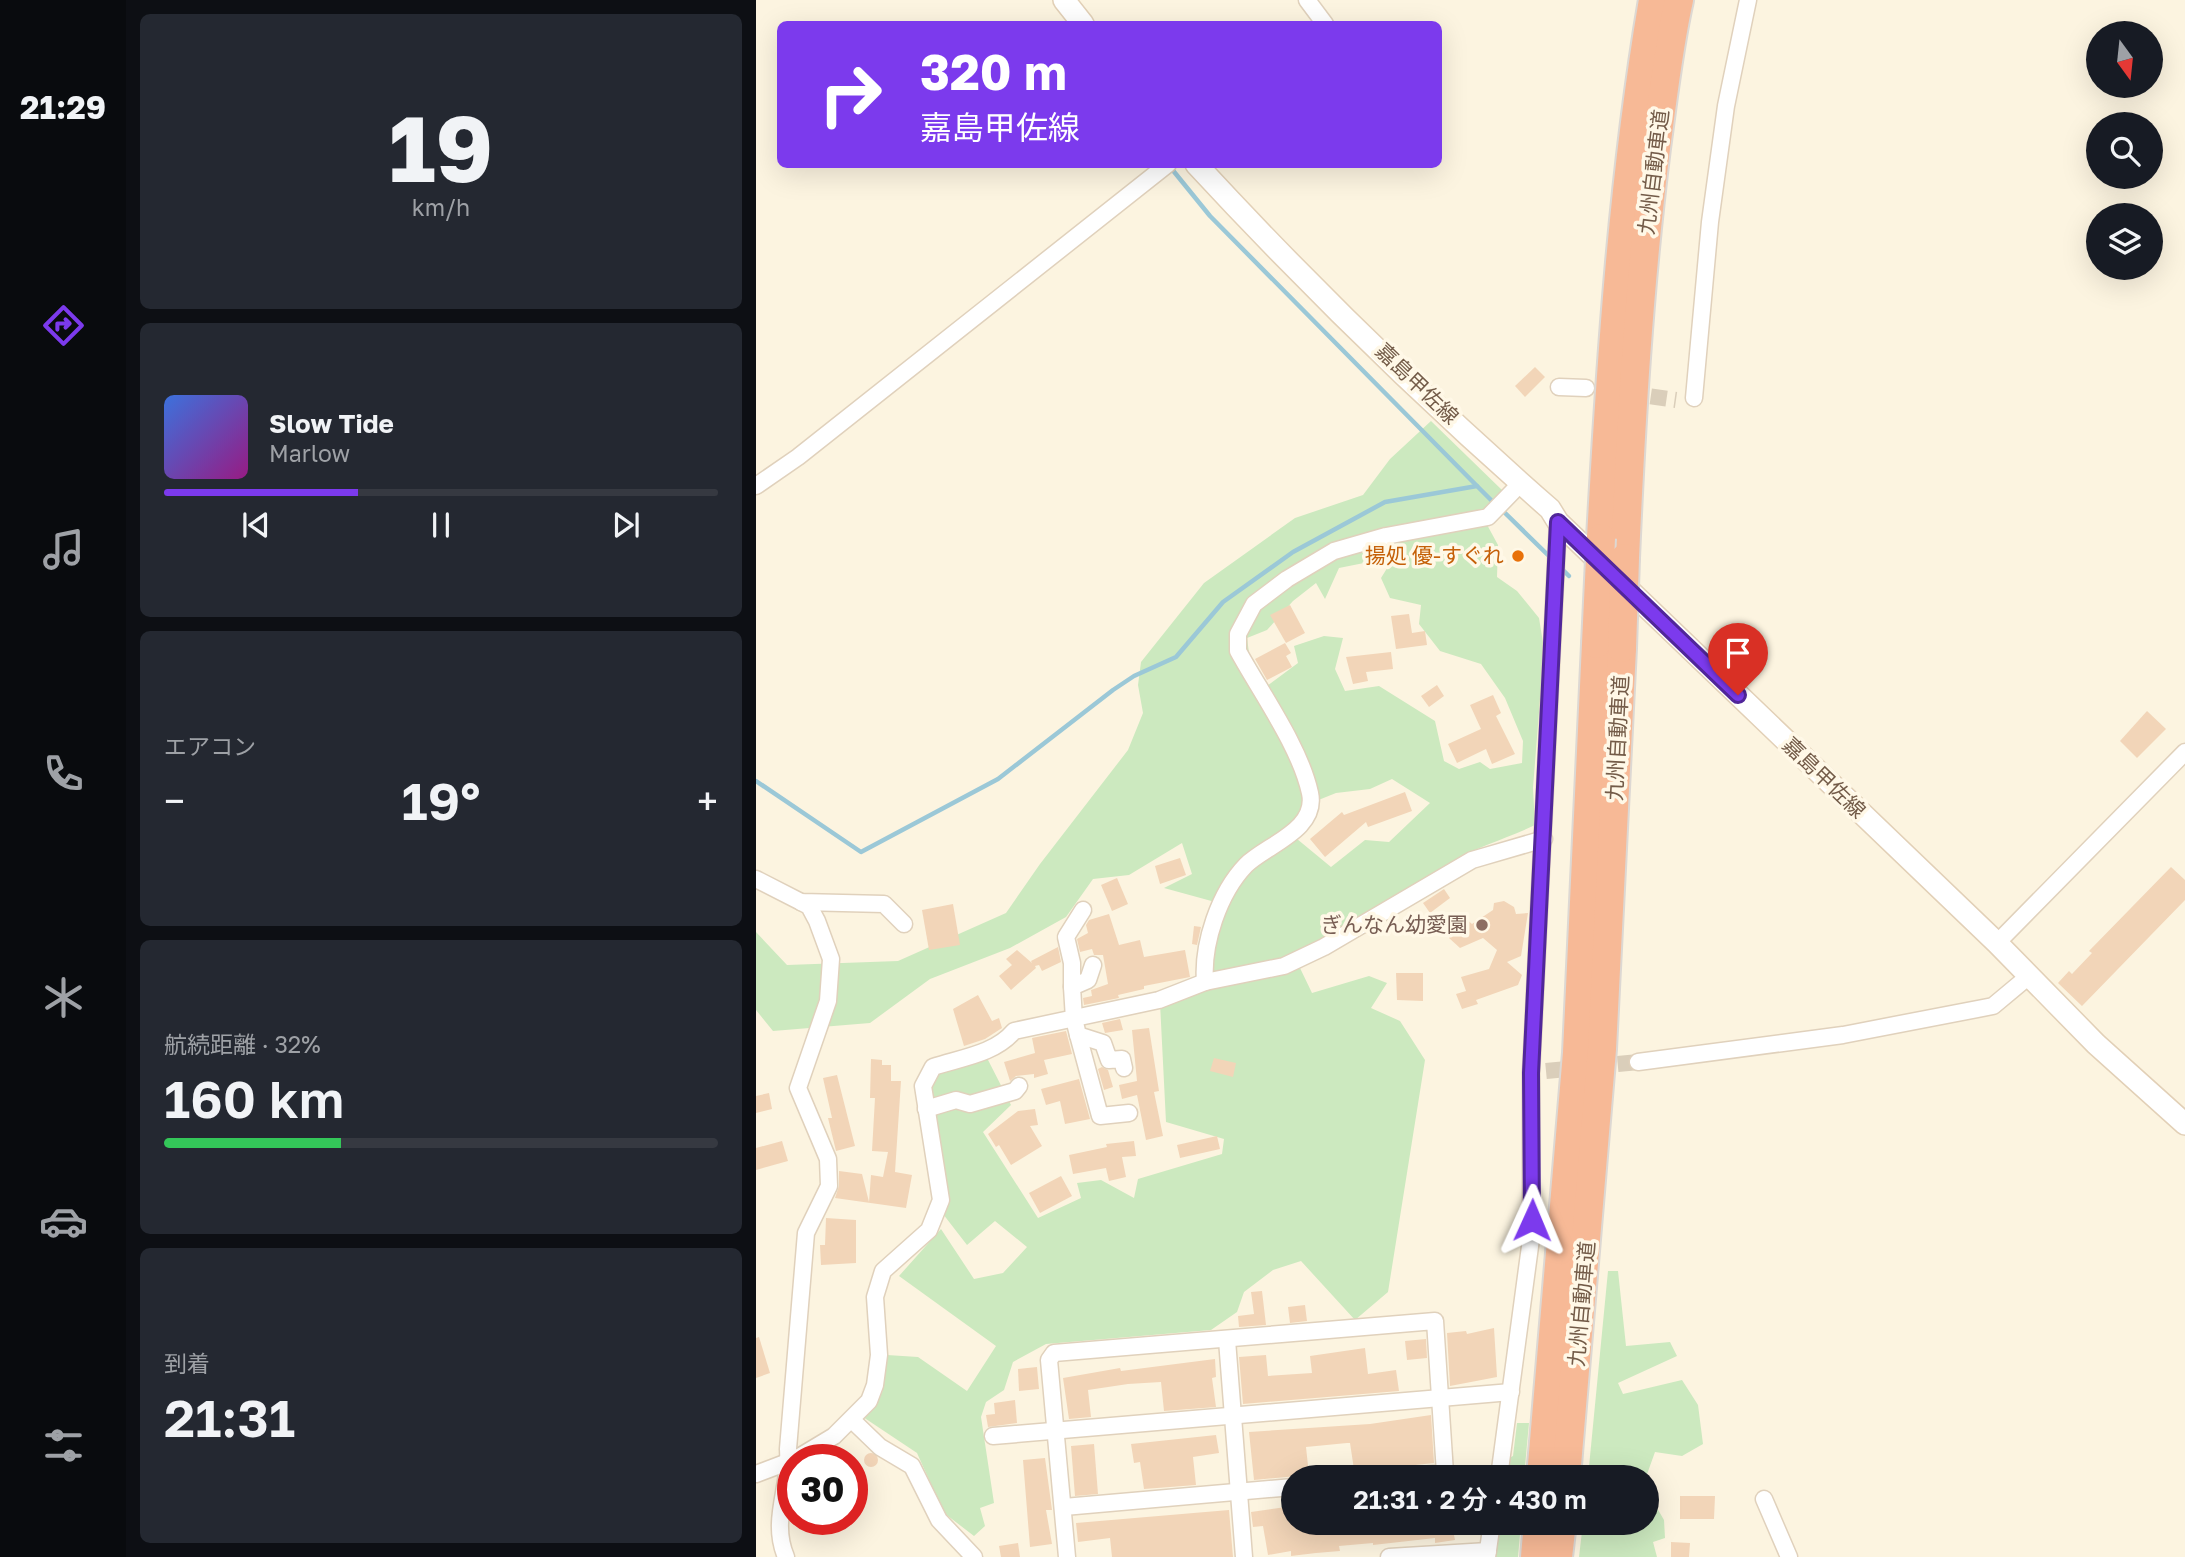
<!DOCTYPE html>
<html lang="ja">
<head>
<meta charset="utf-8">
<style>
	:root { --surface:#171b24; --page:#242831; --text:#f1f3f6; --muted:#9ea1a6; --line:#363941; --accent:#7c3aed }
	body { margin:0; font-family:"Golos Text","Noto Sans JP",sans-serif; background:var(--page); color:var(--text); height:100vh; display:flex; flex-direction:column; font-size:26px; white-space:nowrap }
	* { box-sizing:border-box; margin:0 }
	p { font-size:23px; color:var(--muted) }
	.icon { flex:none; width:38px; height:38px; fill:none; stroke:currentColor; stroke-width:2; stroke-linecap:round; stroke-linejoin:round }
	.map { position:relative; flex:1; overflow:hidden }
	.panel { display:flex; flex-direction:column; gap:14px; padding:14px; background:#0d0f14; width:630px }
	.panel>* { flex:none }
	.guide { position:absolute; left:21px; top:21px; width:665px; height:147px; border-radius:10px; box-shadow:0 7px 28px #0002; background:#7c3aed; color:#fff; overflow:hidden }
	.needle { width:46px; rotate:165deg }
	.tools { position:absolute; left:1330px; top:21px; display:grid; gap:14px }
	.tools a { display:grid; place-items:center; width:77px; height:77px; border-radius:50%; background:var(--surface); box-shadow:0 7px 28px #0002; font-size:35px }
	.speed { position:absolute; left:21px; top:1444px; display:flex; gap:14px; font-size:35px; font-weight:700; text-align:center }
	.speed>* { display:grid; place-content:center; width:91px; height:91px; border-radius:50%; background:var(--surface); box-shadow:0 7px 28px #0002; line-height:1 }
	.speed .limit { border:10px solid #d22; background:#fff; color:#111 }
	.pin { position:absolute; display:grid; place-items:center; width:60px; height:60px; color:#fff; margin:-72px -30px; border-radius:50% 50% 50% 0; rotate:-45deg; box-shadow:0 0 7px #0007 }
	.pin .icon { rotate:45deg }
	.me { position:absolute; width:77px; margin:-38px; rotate:1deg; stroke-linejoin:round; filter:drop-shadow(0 0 5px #0008) }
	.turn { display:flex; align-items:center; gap:24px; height:147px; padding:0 28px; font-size:32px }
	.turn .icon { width:91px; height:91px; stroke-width:2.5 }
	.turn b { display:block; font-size:49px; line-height:60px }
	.big { font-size:52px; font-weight:600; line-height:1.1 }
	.panel .card { flex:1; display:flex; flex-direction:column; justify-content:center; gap:10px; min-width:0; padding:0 24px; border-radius:10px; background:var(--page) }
	.panel .dial { align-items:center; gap:0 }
	.dial b { font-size:91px; line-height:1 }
	.song { display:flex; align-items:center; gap:21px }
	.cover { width:84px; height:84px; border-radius:10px; background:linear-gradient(135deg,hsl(220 70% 55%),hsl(310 70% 35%)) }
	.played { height:7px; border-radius:4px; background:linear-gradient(90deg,var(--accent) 35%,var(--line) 35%) }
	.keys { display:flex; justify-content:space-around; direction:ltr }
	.heat { display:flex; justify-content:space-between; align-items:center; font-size:38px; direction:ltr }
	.charge { height:10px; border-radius:5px; background:linear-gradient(90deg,#34c759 32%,var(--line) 0) }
	.trip { position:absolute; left:525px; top:1465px; width:378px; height:70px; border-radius:35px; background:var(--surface); box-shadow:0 7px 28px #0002; font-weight:600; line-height:70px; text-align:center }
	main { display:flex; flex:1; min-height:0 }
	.dock { display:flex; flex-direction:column; width:126px; justify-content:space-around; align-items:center; background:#090b0e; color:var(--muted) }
	.dock .icon { width:49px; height:49px }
	.dock .selected { color:var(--accent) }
	.dock b { font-size:32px; color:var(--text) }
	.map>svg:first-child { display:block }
</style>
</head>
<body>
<main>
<nav class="dock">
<b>21:29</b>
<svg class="icon selected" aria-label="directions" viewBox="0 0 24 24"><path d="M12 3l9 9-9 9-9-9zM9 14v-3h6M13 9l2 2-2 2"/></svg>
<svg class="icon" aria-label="music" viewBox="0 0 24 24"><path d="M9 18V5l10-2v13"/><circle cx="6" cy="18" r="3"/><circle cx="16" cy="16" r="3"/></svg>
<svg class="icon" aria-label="phone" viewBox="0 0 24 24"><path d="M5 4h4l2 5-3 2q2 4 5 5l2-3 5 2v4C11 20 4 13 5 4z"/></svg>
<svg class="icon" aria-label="climate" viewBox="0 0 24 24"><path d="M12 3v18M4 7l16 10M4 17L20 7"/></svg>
<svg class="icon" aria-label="car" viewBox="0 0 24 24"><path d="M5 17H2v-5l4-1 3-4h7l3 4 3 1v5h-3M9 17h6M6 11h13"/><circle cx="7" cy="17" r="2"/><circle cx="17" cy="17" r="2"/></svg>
<svg class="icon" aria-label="filters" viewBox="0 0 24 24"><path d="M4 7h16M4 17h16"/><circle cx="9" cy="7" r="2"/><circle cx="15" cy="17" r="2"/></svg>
</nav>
<section class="panel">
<div class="card dial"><b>19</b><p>km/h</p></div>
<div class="card">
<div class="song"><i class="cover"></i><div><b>Slow Tide</b><p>Marlow</p></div></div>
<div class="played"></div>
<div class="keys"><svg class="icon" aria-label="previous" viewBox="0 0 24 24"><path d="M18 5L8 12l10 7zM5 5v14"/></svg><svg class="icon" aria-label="pause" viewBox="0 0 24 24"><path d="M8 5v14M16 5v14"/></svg><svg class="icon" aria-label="next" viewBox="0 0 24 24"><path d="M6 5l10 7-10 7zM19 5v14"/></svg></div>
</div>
<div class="card"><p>エアコン</p>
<div class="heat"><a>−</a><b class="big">19°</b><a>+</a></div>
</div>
<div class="card"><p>航続距離 · 32%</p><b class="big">160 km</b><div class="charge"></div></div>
<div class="card"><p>到着</p><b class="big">21:31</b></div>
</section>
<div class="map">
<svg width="1429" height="1557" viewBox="0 0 1429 1557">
	<rect width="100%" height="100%" fill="#fcf4e0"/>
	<g fill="#cce9bf" fill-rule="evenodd">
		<path d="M 675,421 L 747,491 L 729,521 L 742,545 L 741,577 L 761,591 L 783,618 L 788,649 L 777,788 L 779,825 C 753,838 719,847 696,862 C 685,869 677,878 666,884 C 623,911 500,986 451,972 L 470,905 L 408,888 L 436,874 L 426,843 L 373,875 L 337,879 L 310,917 L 254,948 L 174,979 L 114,1023 L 17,1031 L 0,1010 L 0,932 L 31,965 L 142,961 L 250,913 L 284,864 L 372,750 L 387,713 L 382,685 L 385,662 L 448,583 L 539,518 L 607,495 L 634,459 ZM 638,557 L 625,578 L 634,598 L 665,605 L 663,624 L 684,651 L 725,664 L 749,698 L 767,741 L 766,763 L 734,769 L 724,762 L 703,769 L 688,761 L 679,721 L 623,686 L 589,691 L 579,669 L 587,638 L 568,636 L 538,646 L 542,663 L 511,686 L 479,660 L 493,653 L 491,638 L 511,630 L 537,601 L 560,583 L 569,599 L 583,568 ZM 636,779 L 674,803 L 633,842 L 609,840 L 575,867 L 535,834 L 560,801 L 580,793 L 614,789 Z"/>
		<polygon points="544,968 556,993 613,976 631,983 615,1008 644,1021 669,1060 632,1292 599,1320 545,1261 517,1270 488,1292 481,1312 455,1330 290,1344 257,1362 248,1390 230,1402 225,1417 238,1503 224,1508 229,1526 218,1536 188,1513 161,1453 104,1415 126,1393 131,1355 162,1357 211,1391 240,1346 143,1276 185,1229 218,1279 247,1273 271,1247 239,1221 211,1245 187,1214 172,1089 176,1071 230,1056 255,1105 227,1132 282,1218 325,1198 321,1183 345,1180 378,1198 382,1179 466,1154 468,1139 410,1122 404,1003 445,989"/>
		<polygon points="852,1271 862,1271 870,1346 914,1342 921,1356 862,1383 867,1394 926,1380 942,1405 947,1444 926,1456 899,1452 890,1477 832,1477"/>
		<polygon points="761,1423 773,1423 768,1477 750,1477 753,1458 757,1456"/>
		<polygon points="891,1491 908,1520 909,1538 897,1542 901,1557 823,1557 827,1523 891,1522"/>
		<polygon points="743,1523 765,1523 762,1557 738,1557"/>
	</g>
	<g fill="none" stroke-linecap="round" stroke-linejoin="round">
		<g stroke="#9bc8d7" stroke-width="4.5">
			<polyline points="415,168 454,216 721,486"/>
			<polyline points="746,510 795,558"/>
			<polyline points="803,566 813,576"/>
			<polyline points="0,781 105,852 242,779 357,690 378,676 420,657 467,602 537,552 629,502 721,486 739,504"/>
		</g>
	</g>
	<g fill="#f2d5b8">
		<polygon points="779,367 789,377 769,397 759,386"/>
		<polygon points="534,605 549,633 530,643 514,615"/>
		<polygon points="653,614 656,633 669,631 671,645 640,649 635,616"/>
		<polygon points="529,643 535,653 530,656 536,667 511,680 499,659"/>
		<polygon points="635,652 637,669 610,672 612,681 597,684 590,657"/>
		<polygon points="681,685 688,696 673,707 665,696"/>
		<polygon points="737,695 745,713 740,716 759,754 736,764 730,749 701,763 692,744 725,729 714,705"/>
		<polygon points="1391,711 1410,729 1381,758 1364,741"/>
		<polygon points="649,792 656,811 612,827 610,822 569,857 554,839 586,812 588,815"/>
		<polygon points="424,858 430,875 404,884 399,866"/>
		<polygon points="1415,867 1429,880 1429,900 1326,1006 1302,983 1313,971 1316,974 1336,953 1333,951"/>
		<polygon points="361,878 372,904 356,911 345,885"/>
		<polygon points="688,889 694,898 674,913 667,903"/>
		<polygon points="748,901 758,907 760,914 772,913 765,956 751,962 766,975 762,985 720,1000 722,1004 706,1009 700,994 710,991 705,977 733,969 741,950 727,938 704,948 693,938 697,922 709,918 716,924 737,910 738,903"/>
		<polygon points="197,904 204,945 173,950 166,910"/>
		<polygon points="353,914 363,945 384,940 388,957 429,950 434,977 388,986 388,989 362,995 363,998 328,1005 327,998 336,996 335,990 352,984 347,955 338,955 336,949 324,952 321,939 332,933 330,925 333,920"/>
		<polygon points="438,926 445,927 441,945 436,944"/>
		<polygon points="302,947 305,962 286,971 283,965 279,966 280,968 255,990 243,976 256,965 250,959 261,950 276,963 275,961"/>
		<polygon points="640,973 667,973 667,1001 641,1000"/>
		<polygon points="222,995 236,1021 243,1018 246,1028 229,1039 208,1046 197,1009"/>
		<polygon points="364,1019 367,1030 349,1033 346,1023"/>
		<polygon points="393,1028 403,1091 398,1092 407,1136 390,1140 381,1095 366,1099 363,1085 381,1081 376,1030"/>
		<polygon points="310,1031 316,1054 288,1060 292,1074 278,1078 278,1074 260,1076 254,1081 248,1062 279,1053 276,1038"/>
		<polygon points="458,1058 480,1063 477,1077 454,1071"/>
		<polygon points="115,1059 126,1060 126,1065 135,1065 135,1081 145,1081 139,1172 156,1175 150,1208 79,1198 83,1186 83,1171 106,1174 113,1202 115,1175 127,1177 132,1152 116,1151 119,1098 114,1098"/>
		<polygon points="346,1067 352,1070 357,1087 348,1090 342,1069"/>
		<polygon points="81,1075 99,1146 80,1151 72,1118 76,1118 67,1078"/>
		<polygon points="323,1079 334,1119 309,1124 304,1101 290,1105 285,1089"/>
		<polygon points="13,1093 16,1109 0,1113 0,1096"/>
		<polygon points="279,1109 282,1125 274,1126 286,1146 255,1165 243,1145 240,1147 232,1134 262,1111"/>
		<polygon points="461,1136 464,1149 424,1158 421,1145"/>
		<polygon points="26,1141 32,1161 0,1170 0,1148"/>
		<polygon points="378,1141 380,1156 366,1157 370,1177 353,1181 350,1168 317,1174 313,1155 351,1147 350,1144"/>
		<polygon points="305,1176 316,1196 284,1213 273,1193"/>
		<polygon points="70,1218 100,1220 100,1263 65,1265 64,1245 69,1245"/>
		<polygon points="506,1291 510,1325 483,1327 482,1316 498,1314 495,1292"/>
		<polygon points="549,1305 551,1321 534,1323 532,1307"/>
		<polygon points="738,1328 741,1377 694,1386 691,1333 710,1331 711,1334"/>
		<polygon points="3,1337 14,1373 0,1378 0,1338"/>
		<polygon points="670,1339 671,1358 651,1360 649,1341"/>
		<polygon points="609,1348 612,1374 640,1370 643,1391 487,1404 483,1357 510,1355 512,1376 556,1373 554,1356"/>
		<polygon points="459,1359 460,1377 456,1378 460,1407 408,1411 405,1382 372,1384 332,1390 335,1417 313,1419 307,1378 364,1368 365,1371"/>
		<polygon points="281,1367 283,1389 263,1391 262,1369"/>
		<polygon points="259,1400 261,1423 232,1427 230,1415 239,1414 238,1403"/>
		<polygon points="675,1415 678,1463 641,1467 633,1471 599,1476 594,1443 591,1443 550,1447 553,1475 498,1480 493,1432 614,1424"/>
		<polygon points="460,1435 463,1453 437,1457 440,1485 388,1489 384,1462 378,1463 375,1444"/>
		<polygon points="338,1444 342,1494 319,1496 315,1446"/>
		<circle cx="115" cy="1460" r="7"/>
		<polygon points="289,1458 296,1510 290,1510 296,1544 274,1547 267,1460"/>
		<polygon points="924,1496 959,1496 958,1519 924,1519"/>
		<polygon points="537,1506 537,1522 581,1522 581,1530 609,1527 609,1531 665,1522 667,1529 709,1522 725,1522 724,1528 724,1535 698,1535 699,1540 679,1543 679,1538 617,1545 617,1543 583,1546 584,1551 560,1553 535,1556 535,1551 512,1555 507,1526 497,1527 495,1512"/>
		<polygon points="473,1510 477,1557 356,1557 354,1538 322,1542 320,1523"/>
		<polygon points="915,1542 934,1543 933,1557 915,1557"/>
		<polygon points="262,1543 264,1557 245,1557 243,1546"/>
	</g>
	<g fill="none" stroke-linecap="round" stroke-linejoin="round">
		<g stroke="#daceba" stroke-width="16" stroke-dasharray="16 8" stroke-linecap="butt">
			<polyline points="871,393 920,400"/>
			<polyline points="790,1071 882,1062"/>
		</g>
		<defs>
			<g id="street">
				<polyline points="551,0 569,24"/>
				<polyline points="803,387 830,388"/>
				<polyline points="938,398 954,222 970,106 992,0"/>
				<polyline points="0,486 42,457 412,164"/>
				<polyline points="0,879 45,902 128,904 148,924"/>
				<polyline points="1241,943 1429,752"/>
				<polyline points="337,965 332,980 316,987 318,1019 322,1035 347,1043 353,1060 366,1059 368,1068"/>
				<path d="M 449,982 C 446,944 463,893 490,865 C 510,845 562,830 554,793 C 544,747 505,693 482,651 L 482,634 L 498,604 L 531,579 L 578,551 L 630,536 L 732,517 L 765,483"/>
				<polyline points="316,987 316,963 310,937 327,910"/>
				<polyline points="322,1035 344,1116 373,1113"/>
				<polyline points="882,1062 1087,1035 1237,1006 1273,976"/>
				<polyline points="170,1109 200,1100 214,1104 259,1091 263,1086"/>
				<polyline points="471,1340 488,1557"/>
				<polyline points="96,1420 124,1447 156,1466 183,1520 218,1557"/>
				<polyline points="237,1436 755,1392"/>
				<path d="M 38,1460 L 78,1436 L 113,1401 L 119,1385 L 123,1355 L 119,1297 L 127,1271 L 173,1230 L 185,1200 L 167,1086 L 177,1067 C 204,1058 239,1054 258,1031 L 403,1000 L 449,982 L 528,966 L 568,947 L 716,860 L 788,839"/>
				<polyline points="0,1474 37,1460"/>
				<polyline points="743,1477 775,1239 775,1073 802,522"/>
				<polyline points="1008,1499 1033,1557"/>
				<polyline points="308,1507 537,1487"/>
				<path d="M 30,1557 C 14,1520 35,1487 32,1449 L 50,1233 L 73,1186 L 72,1159 L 42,1088 L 72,1001 L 75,959 L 61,921 L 53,906 L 45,902"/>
				<polyline points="311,1557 293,1360 298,1353 679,1321 689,1473 642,1477"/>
				<polyline points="633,1557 732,1551"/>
				<polyline points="731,1557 736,1522"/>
			</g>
			<g id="secondary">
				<polyline points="308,0 327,24"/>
				<path d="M 440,164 C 552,285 671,401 794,509 L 802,522 L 1241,943 L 1340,1044 L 1429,1124"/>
			</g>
			<g id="highway">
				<path d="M 845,538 C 855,358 867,177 897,0"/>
				<path d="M 869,558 C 875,420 883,284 900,148 C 907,98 912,49 923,0"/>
				<polyline points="785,1477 821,1053 840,644"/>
				<polyline points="810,1477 846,1049 866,648"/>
				<polyline points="779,1557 782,1522"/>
				<polyline points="802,1557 806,1522"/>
			</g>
		</defs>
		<use href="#street" stroke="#e0d1bc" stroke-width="19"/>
		<use href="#secondary" stroke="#e2d0b7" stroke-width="24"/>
		<use href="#highway" stroke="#ddd8d3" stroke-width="32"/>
		<use href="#street" stroke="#fff" stroke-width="16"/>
		<use href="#secondary" stroke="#fff" stroke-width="21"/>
		<use href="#highway" stroke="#f7b996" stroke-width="28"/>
		<defs>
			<g id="highway-bridge">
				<polyline points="840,644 845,538"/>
				<polyline points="866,648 869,558"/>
			</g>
		</defs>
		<use href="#highway-bridge" stroke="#ddd8d3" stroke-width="32" stroke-linecap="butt"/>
		<use href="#highway-bridge" stroke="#f7b996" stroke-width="28"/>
	</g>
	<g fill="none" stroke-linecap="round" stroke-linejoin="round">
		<defs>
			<polyline id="route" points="776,1220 775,1073 802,522 982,695"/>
		</defs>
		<use href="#route" stroke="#51269a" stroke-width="18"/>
		<use href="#route" stroke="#7c3aed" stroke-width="12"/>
	</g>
	<circle fill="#e8710a" stroke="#fff8e7" stroke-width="2.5" cx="762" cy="556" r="7"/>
	<circle fill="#8d6e63" stroke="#fff8e7" stroke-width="2.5" cx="726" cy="925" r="7"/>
	<g text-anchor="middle" stroke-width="7" stroke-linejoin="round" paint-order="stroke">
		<g font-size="21" fill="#735b48" stroke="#fff8e7">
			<text transform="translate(898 172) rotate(-83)" y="7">九州自動車道</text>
			<text transform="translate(661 384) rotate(44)" y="7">嘉島甲佐線</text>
			<text transform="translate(862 738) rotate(-87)" y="7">九州自動車道</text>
			<text transform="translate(1068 778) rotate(44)" y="7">嘉島甲佐線</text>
			<text transform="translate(826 1304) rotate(-85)" y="7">九州自動車道</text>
		</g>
		<g font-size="21" fill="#c56008" stroke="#fff8e7" text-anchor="end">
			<text x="748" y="563">揚処 優-すぐれ</text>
		</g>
		<g font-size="21" fill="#785e54" stroke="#fff8e7" text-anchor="end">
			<text x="712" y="932">ぎんなん幼愛園</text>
		</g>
	</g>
</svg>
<div class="tools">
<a><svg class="needle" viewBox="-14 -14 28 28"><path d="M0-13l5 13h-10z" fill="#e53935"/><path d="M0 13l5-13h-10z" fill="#9ea1a6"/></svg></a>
<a><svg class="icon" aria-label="search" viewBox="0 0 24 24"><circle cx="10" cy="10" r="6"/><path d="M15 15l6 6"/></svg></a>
<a><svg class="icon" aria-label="layers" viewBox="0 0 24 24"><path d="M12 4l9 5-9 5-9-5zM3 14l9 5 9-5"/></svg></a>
</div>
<div class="speed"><div class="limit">30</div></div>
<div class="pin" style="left:982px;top:695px;background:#d93025"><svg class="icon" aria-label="arrive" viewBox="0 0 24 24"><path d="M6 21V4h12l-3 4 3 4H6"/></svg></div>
<svg class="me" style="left:776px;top:1220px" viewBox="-20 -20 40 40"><path d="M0-17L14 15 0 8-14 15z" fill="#7c3aed" stroke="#fff" stroke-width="4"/></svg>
<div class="trip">21:31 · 2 分 · 430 m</div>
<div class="guide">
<div class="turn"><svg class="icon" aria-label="right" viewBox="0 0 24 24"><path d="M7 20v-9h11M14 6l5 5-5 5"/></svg><div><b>320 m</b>嘉島甲佐線</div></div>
</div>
</div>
</main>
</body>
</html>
